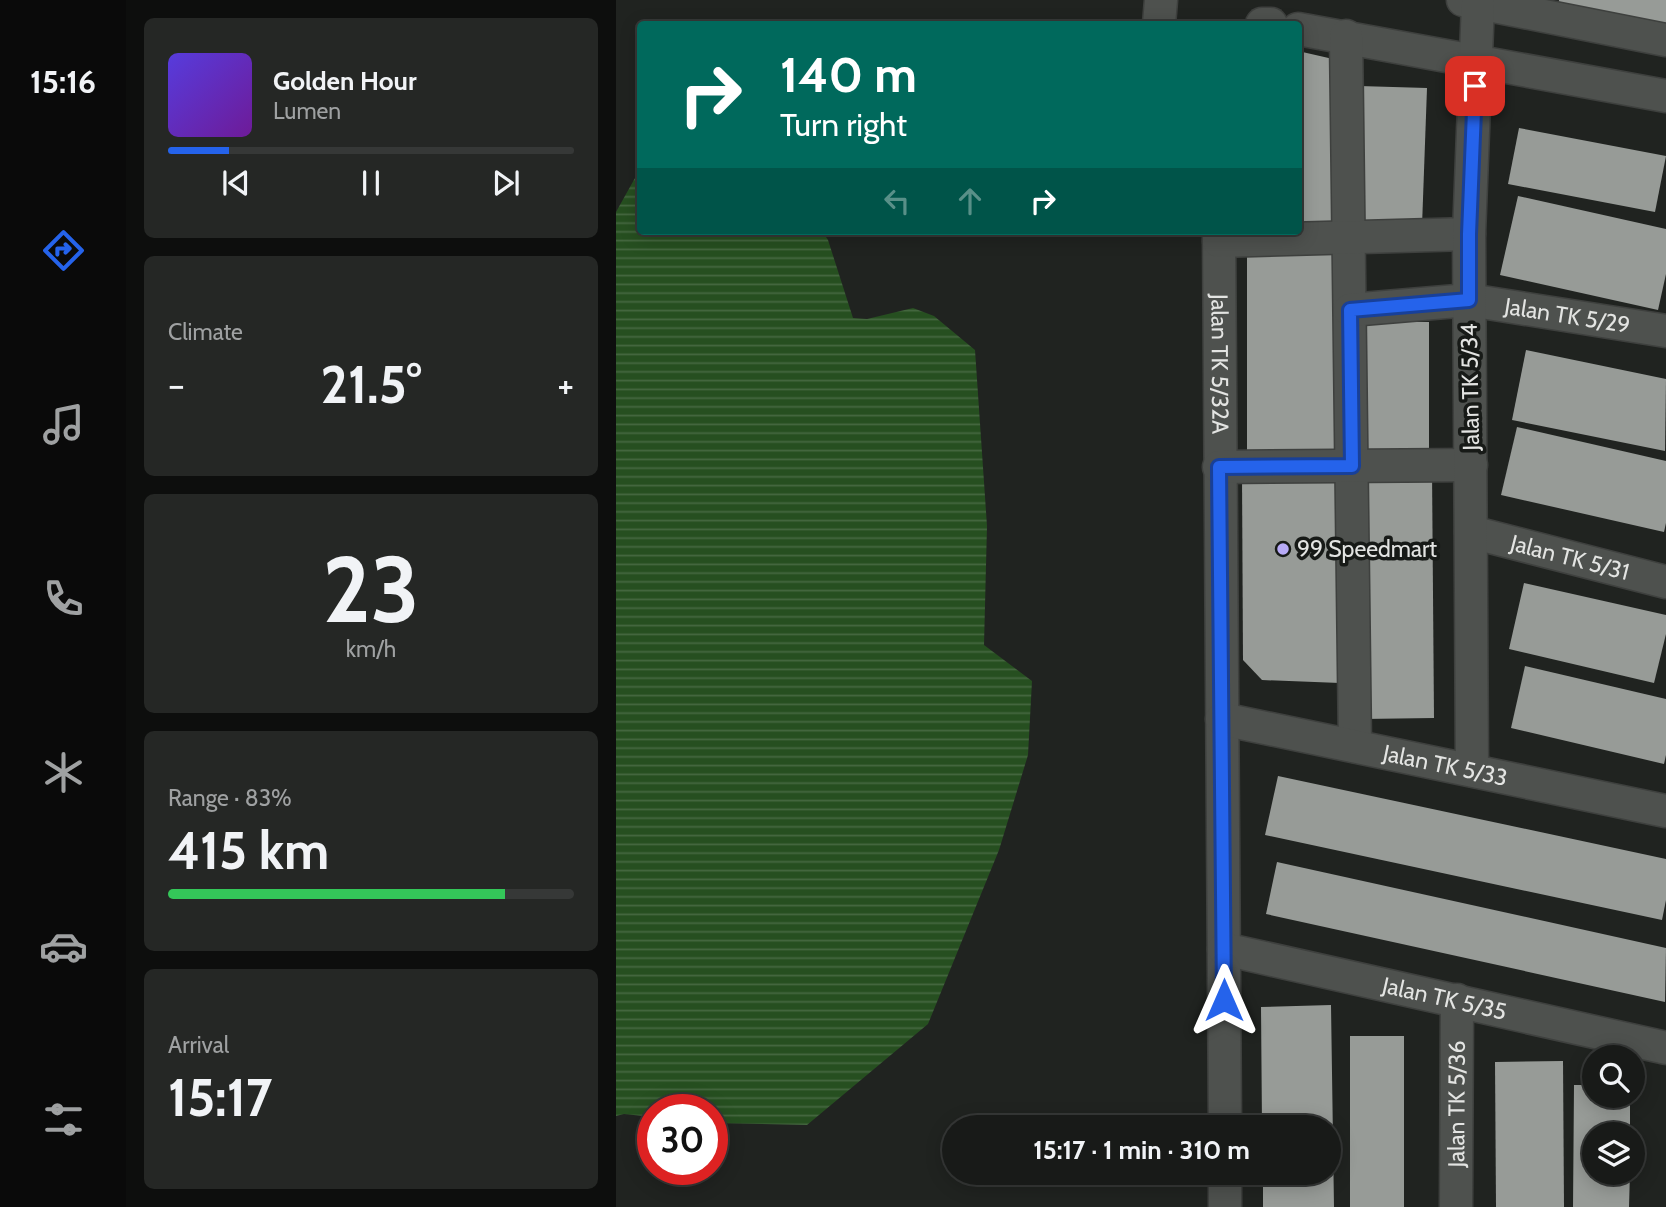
<!DOCTYPE html>
<html lang="en">
<head>
<meta charset="utf-8">
<style>
	:root { --surface:#181a18; --page:#252725; --text:#f1f3f6; --muted:#9fa1a2; --line:#363837; --accent:#2563eb }
	body { margin:0; font-family:Cabin,sans-serif; background:var(--page); color:var(--text); height:100vh; display:flex; flex-direction:column; font-size:26px; white-space:nowrap }
	* { box-sizing:border-box; margin:0 }
	p { font-size:23px; color:var(--muted) }
	.icon { flex:none; width:38px; height:38px; fill:none; stroke:currentColor; stroke-width:2; stroke-linecap:round; stroke-linejoin:round }
	.map { position:relative; flex:1; overflow:hidden }
	.side { display:flex; flex-direction:column; gap:18px; padding:18px; background:#0d0e0d; width:490px }
	.side>* { flex:none }
	.banner { position:absolute; left:21px; top:21px; width:665px; height:214px; border-radius:7px; box-shadow:0 4px 18px #0003,0 0 0 2px var(--line); background:#00695c; color:#fff; overflow:hidden }
	.buttons { position:absolute; left:966px; top:1045px; display:grid; gap:14px }
	.buttons a { display:grid; place-items:center; width:63px; height:63px; border-radius:50%; background:var(--surface); box-shadow:0 4px 18px #0003,0 0 0 2px var(--line); font-size:35px }
	.speed { position:absolute; left:21px; top:1094px; display:flex; gap:14px; font-size:35px; font-weight:700; text-align:center }
	.speed>* { display:grid; place-content:center; width:91px; height:91px; border-radius:50%; background:var(--surface); box-shadow:0 4px 18px #0003,0 0 0 2px var(--line); line-height:1 }
	.speed .limit { border:10px solid #d22; background:#fff; color:#111 }
	.pin { position:absolute; display:grid; place-items:center; width:60px; height:60px; color:#fff; margin:-30px; border-radius:14px; box-shadow:0 4px 10px #0006 }
	.me { position:absolute; width:77px; margin:-38px; rotate:0deg; stroke-linejoin:round; filter:drop-shadow(0 0 5px #0008) }
	.turn { display:flex; align-items:center; gap:24px; height:147px; padding:0 28px; font-size:32px }
	.turn .icon { width:91px; height:91px; stroke-width:2.5 }
	.turn b { display:block; font-size:49px; line-height:60px }
	.lanes { display:flex; align-items:center; height:66px; padding:0 28px; background:#0003; justify-content:center; gap:35px; direction:ltr }
	.lanes .off { opacity:.35 }
	.big { font-size:52px; font-weight:800; line-height:1.1 }
	.side .card { flex:1; display:flex; flex-direction:column; justify-content:center; gap:10px; min-width:0; padding:0 24px; border-radius:10px; background:var(--page) }
	.side .dial { align-items:center; gap:0 }
	.dial b { font-size:91px; line-height:1 }
	.song { display:flex; align-items:center; gap:21px }
	.cover { width:84px; height:84px; border-radius:10px; background:linear-gradient(135deg,hsl(250 70% 55%),hsl(280 70% 35%)) }
	.played { height:7px; border-radius:4px; background:linear-gradient(90deg,var(--accent) 15%,var(--line) 15%) }
	.keys { display:flex; justify-content:space-around; direction:ltr }
	.heat { display:flex; justify-content:space-between; align-items:center; font-size:38px; direction:ltr }
	.charge { height:10px; border-radius:5px; background:linear-gradient(90deg,#34c759 83%,var(--line) 0) }
	.trip { position:absolute; left:326px; top:1115px; width:399px; height:70px; border-radius:35px; background:var(--surface); box-shadow:0 4px 18px #0003,0 0 0 2px var(--line); font-weight:800; line-height:70px; text-align:center }
	main { display:flex; flex:1; min-height:0 }
	.dock { display:flex; flex-direction:column; width:126px; justify-content:space-around; align-items:center; background:#0a0a0a; color:var(--muted) }
	.dock .icon { width:49px; height:49px }
	.dock .selected { color:var(--accent) }
	.dock b { font-size:32px; color:var(--text) }
	.map>svg:first-child { display:block }
</style>
</head>
<body>
<main>
<nav class="dock">
<b>15:16</b>
<svg class="icon selected" aria-label="directions" viewBox="0 0 24 24"><path d="M12 3l9 9-9 9-9-9zM9 14v-3h6M13 9l2 2-2 2"/></svg>
<svg class="icon" aria-label="music" viewBox="0 0 24 24"><path d="M9 18V5l10-2v13"/><circle cx="6" cy="18" r="3"/><circle cx="16" cy="16" r="3"/></svg>
<svg class="icon" aria-label="phone" viewBox="0 0 24 24"><path d="M5 4h4l2 5-3 2q2 4 5 5l2-3 5 2v4C11 20 4 13 5 4z"/></svg>
<svg class="icon" aria-label="climate" viewBox="0 0 24 24"><path d="M12 3v18M4 7l16 10M4 17L20 7"/></svg>
<svg class="icon" aria-label="car" viewBox="0 0 24 24"><path d="M5 17H2v-5l4-1 3-4h7l3 4 3 1v5h-3M9 17h6M6 11h13"/><circle cx="7" cy="17" r="2"/><circle cx="17" cy="17" r="2"/></svg>
<svg class="icon" aria-label="filters" viewBox="0 0 24 24"><path d="M4 7h16M4 17h16"/><circle cx="9" cy="7" r="2"/><circle cx="15" cy="17" r="2"/></svg>
</nav>
<section class="side">
<div class="card">
<div class="song"><i class="cover"></i><div><b>Golden Hour</b><p>Lumen</p></div></div>
<div class="played"></div>
<div class="keys"><svg class="icon" aria-label="previous" viewBox="0 0 24 24"><path d="M18 5L8 12l10 7zM5 5v14"/></svg><svg class="icon" aria-label="pause" viewBox="0 0 24 24"><path d="M8 5v14M16 5v14"/></svg><svg class="icon" aria-label="next" viewBox="0 0 24 24"><path d="M6 5l10 7-10 7zM19 5v14"/></svg></div>
</div>
<div class="card"><p>Climate</p>
<div class="heat"><a>−</a><b class="big">21.5°</b><a>+</a></div>
</div>
<div class="card dial"><b>23</b><p>km/h</p></div>
<div class="card"><p>Range · 83%</p><b class="big">415 km</b><div class="charge"></div></div>
<div class="card"><p>Arrival</p><b class="big">15:17</b></div>
</section>
<div class="map">
<svg width="1050" height="1207" viewBox="0 0 1050 1207">
	<defs>
		<pattern id="water-rules" width="6" height="5" patternUnits="userSpaceOnUse" patternTransform="scale(1.75)"><rect width="6" height="5" fill="#264f20"/><path d="M0 2.5h6" fill="none" stroke="#456840"/></pattern>
	</defs>
	<rect width="100%" height="100%" fill="#202320"/>
	<polygon fill="url(#water-rules)" points="24,169 24,231 206,231 212,240 237,318 251,319 297,308 318,316 359,350 371,526 368,645 416,681 412,755 383,850 312,1024 191,1125 96,1123 96,1110 37,1110 37,1117 8,1114 0,1116 0,212"/>
	<g fill="#979b97">
		<polygon points="943,0 1050,0 1050,23 942,7"/>
		<polygon points="682,51 717,59 720,229 682,230"/>
		<polygon points="743,86 811,88 806,226 738,225"/>
		<polygon points="903,128 1050,156 1039,212 892,184"/>
		<polygon points="902,196 1050,229 1050,274 1042,310 884,275"/>
		<polygon points="721,248 721,457 631,458 631,249"/>
		<polygon points="743,322 813,322 813,452 742,453"/>
		<polygon points="910,350 1050,379 1049,451 896,420"/>
		<polygon points="901,427 1050,461 1050,523 1048,532 885,495"/>
		<polygon points="816,470 818,718 747,719 745,471"/>
		<polygon points="626,474 724,476 724,683 646,680 627,660"/>
		<polygon points="908,583 1050,615 1050,634 1038,683 893,649"/>
		<polygon points="909,666 1050,699 1050,755 1048,764 895,728"/>
		<polygon points="662,776 1050,859 1050,900 1046,920 649,835"/>
		<polygon points="661,862 1050,948 1049,1002 650,914"/>
		<polygon points="715,1005 718,1207 647,1207 647,1172 712,1172 712,1127 646,1127 645,1007"/>
		<rect x="734" y="1036" width="54" height="171"/>
		<polygon points="947,1061 948,1207 880,1207 879,1062"/>
		<polygon points="958,1085 978,1085 978,1096 1014,1096 1014,1134 978,1134 978,1172 1014,1172 1013,1207 957,1207"/>
	</g>
	<g fill="none" stroke-linecap="round" stroke-linejoin="round">
		<defs>
			<g id="minor">
				<polyline points="847,0 1050,40"/>
				<polyline points="543,24 545,0"/>
				<polyline points="646,24 655,24"/>
				<polyline points="682,29 1050,96"/>
				<polyline points="730,36 739,746"/>
				<path id="s1" d="M 603,231 L 609,1127"/>
				<polyline points="603,241 853,234"/>
				<path id="s2" d="M 734,310 L 853,300 L 1050,331"/>
				<polyline points="603,467 855,465"/>
				<path id="s3" d="M 855,532 L 1050,582"/>
				<path id="s4" d="M 606,719 L 1050,811"/>
				<polyline points="856,770 853,234 862,3"/>
				<path id="s5" d="M 608,949 L 1050,1048"/>
				<polyline points="609,1172 609,1207"/>
				<path id="s6" d="M 840,1207 L 841,1000"/>
			</g>
		</defs>
		<use href="#minor" stroke="#3e403e" stroke-width="35"/>
		<use href="#minor" stroke="#4e514e" stroke-width="32"/>
	</g>
	<g fill="none" stroke-linecap="round" stroke-linejoin="round">
		<defs>
			<polyline id="route" points="608,1000 603,467 736,466 734,310 853,300 853,234 859,86"/>
		</defs>
		<use href="#route" stroke="#184099" stroke-width="18"/>
		<use href="#route" stroke="#2563eb" stroke-width="12"/>
	</g>
	<circle fill="#b8abf7" stroke="#171a17" stroke-width="2.5" cx="667" cy="549" r="7"/>
	<g text-anchor="middle" stroke-width="7" stroke-linejoin="round" paint-order="stroke">
		<g font-size="23" fill="#e3e4e2" stroke="#171a17">
			<text dy="8" stroke="none"><textPath href="#s2" startOffset="219">Jalan TK 5/29</textPath></text>
			<text dy="8" stroke="none"><textPath href="#s1" startOffset="133">Jalan TK 5/32A</textPath></text>
			<text transform="translate(854 387) rotate(-91)" y="8">Jalan TK 5/34</text>
			<text dy="8" stroke="none"><textPath href="#s3" startOffset="102">Jalan TK 5/31</textPath></text>
			<text dy="8" stroke="none"><textPath href="#s4" startOffset="228">Jalan TK 5/33</textPath></text>
			<text dy="8" stroke="none"><textPath href="#s5" startOffset="226">Jalan TK 5/35</textPath></text>
			<text dy="8" stroke="none"><textPath href="#s6" startOffset="103">Jalan TK 5/36</textPath></text>
		</g>
		<g font-size="23" fill="#e3e4e2" stroke="#171a17" text-anchor="start">
			<text x="681" y="557">99 Speedmart</text>
		</g>
	</g>
</svg>
<div class="buttons">
<a><svg class="icon" aria-label="search" viewBox="0 0 24 24"><circle cx="10" cy="10" r="6"/><path d="M15 15l6 6"/></svg></a>
<a><svg class="icon" aria-label="layers" viewBox="0 0 24 24"><path d="M12 4l9 5-9 5-9-5zM3 14l9 5 9-5"/></svg></a>
</div>
<div class="speed"><div class="limit">30</div></div>
<div class="pin" style="left:859px;top:86px;background:#d93025"><svg class="icon" aria-label="arrive" viewBox="0 0 24 24"><path d="M6 21V4h12l-3 4 3 4H6"/></svg></div>
<svg class="me" style="left:608px;top:1000px" viewBox="-20 -20 40 40"><path d="M0-17L14 15 0 8-14 15z" fill="#2563eb" stroke="#fff" stroke-width="4"/></svg>
<div class="trip">15:17 · 1 min · 310 m</div>
<div class="banner">
<div class="turn"><svg class="icon" aria-label="right" viewBox="0 0 24 24"><path d="M7 20v-9h11M14 6l5 5-5 5"/></svg><div><b>140 m</b>Turn right</div></div>
<div class="lanes"><svg class="icon off" aria-label="left" viewBox="0 0 24 24"><path d="M17 20v-9H6M10 6l-5 5 5 5"/></svg><svg class="icon off" aria-label="ahead" viewBox="0 0 24 24"><path d="M12 20V5M6 11l6-6 6 6"/></svg><svg class="icon" aria-label="right" viewBox="0 0 24 24"><path d="M7 20v-9h11M14 6l5 5-5 5"/></svg></div>
</div>
</div>
</main>
</body>
</html>
